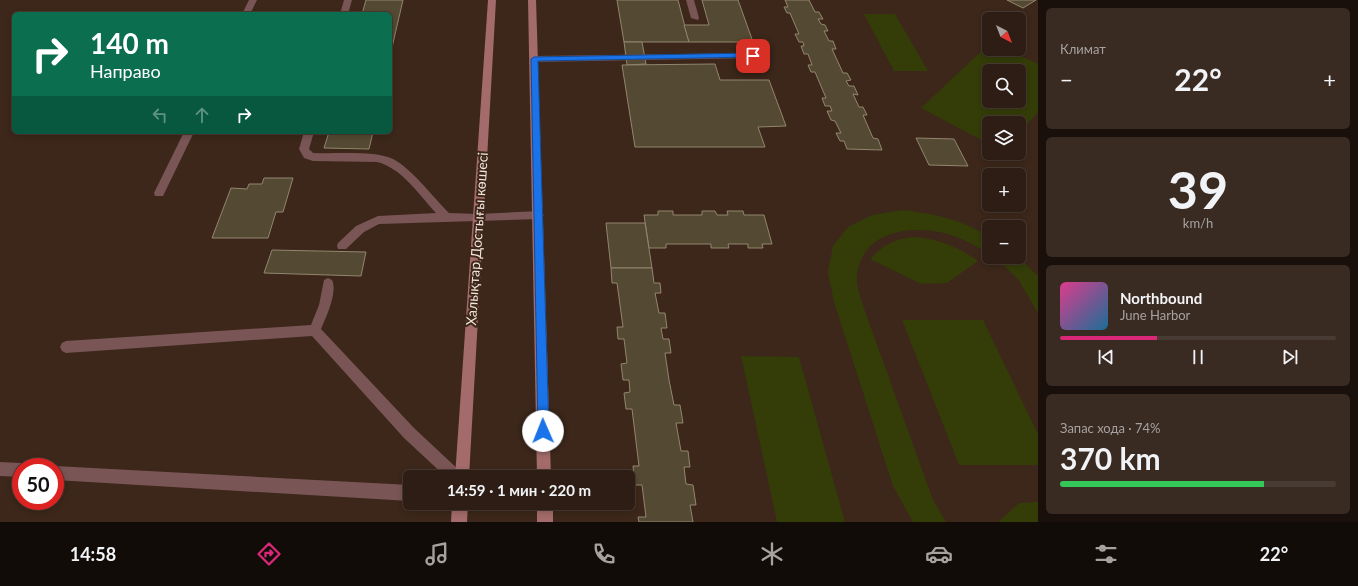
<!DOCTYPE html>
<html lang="ru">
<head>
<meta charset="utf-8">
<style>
	:root { --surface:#2d1d14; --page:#392a22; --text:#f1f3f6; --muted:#a7a2a0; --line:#483b34; --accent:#db2777 }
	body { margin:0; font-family:Lato,sans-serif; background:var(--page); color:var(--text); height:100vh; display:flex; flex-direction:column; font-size:15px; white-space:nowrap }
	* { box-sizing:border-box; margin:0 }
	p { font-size:13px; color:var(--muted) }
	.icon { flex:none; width:22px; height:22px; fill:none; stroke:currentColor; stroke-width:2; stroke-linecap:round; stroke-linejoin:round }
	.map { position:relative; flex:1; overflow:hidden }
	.details { display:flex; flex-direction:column; gap:8px; padding:8px; background:#19100b; width:320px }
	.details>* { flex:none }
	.top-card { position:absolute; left:12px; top:12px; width:380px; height:122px; border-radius:6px; box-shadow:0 2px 6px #0003,0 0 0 1px var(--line); background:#0b6e4f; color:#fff; overflow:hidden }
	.needle { width:26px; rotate:138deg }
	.controls { position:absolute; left:982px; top:12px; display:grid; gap:8px }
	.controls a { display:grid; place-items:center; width:44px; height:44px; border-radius:6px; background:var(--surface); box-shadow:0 2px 6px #0003,0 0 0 1px var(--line); font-size:20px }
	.speed { position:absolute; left:12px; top:458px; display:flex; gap:8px; font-size:20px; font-weight:700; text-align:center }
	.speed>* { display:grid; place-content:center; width:52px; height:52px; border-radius:50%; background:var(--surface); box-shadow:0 2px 6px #0003,0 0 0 1px var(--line); line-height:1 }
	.speed .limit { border:6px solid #d22; background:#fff; color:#111 }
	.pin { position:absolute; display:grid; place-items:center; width:34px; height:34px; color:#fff; margin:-17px; border-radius:8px; box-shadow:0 2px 6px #0006 }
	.me { position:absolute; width:44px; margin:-22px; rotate:359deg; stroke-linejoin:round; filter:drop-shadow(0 0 3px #0008) }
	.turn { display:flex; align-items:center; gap:14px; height:84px; padding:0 12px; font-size:18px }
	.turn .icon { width:52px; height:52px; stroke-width:2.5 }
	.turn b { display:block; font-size:28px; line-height:34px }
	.lanes { display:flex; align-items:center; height:38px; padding:0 12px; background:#0003; justify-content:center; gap:20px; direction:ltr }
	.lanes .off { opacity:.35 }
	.big { font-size:30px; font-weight:700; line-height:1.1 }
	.details .tile { flex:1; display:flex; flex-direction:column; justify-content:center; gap:6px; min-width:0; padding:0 14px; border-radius:6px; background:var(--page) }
	.details .dial { align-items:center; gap:0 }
	.dial b { font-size:52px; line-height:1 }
	.song { display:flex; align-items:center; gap:12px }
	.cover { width:48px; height:48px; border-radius:6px; background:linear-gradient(135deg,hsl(330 70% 55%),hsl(200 70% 35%)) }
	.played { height:4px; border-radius:2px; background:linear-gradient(90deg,var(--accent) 35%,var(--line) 35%) }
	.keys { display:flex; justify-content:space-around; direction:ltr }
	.heat { display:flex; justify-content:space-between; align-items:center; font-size:22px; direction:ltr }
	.charge { height:6px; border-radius:3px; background:linear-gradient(90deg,#34c759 74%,var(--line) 0) }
	.trip { position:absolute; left:403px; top:470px; width:232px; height:40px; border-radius:6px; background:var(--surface); box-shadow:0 2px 6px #0003,0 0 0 1px var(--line); font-weight:700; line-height:40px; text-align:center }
	.menu { display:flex; height:64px; justify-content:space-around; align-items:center; background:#120c08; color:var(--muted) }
	.menu .icon { width:28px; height:28px }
	.menu .active { color:var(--accent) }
	.menu b { font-size:18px; color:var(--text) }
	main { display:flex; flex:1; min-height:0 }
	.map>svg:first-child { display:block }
</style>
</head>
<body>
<main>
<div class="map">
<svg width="1038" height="522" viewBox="0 0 1038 522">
	<rect width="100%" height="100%" fill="#3c271a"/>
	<g fill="#343c08" fill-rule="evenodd">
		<polygon points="864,14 895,14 928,71 894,71"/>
		<path d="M 989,44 L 989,49 L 1006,49 L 1038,64 L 1038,112 L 1019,134 L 1019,123 L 989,123 L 989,144 L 921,108 ZM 989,71 L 1019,71 L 1019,101 L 989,101 Z"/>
		<path d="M 902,210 C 936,214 959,219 989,236 L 989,254 C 975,245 960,237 944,233 C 908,225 862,232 857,275 C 856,283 859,292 861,300 L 933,500 L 946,522 L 913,522 L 893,486 L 834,302 L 828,272 L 833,246 L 848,227 L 872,215 Z"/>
		<path d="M 917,237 C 941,240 958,247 978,261 L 947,283 L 921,284 L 870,259 C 884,244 896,238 917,237 Z"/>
		<polygon points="995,257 1018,257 1038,276 1038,313 1018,279"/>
		<polygon points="902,320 983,320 1038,434 1038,465 959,465"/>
		<polygon points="741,356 799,357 845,522 777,522"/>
		<polygon points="1038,502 1038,522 998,522 1019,503"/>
	</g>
	<g fill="#544932" stroke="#92866e">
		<polygon points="366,0 403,0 390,56 390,14 362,14"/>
		<polygon points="617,0 678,0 689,42 624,42"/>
		<polygon points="702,0 738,0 753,42 689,42 684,25 709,25"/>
		<polygon points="785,0 809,0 815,12 819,12 823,19 818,19 821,24 825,25 828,31 824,31 829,41 833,41 836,49 832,49 843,73 847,73 851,80 846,81 849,86 854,86 858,95 853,94 859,107 863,107 867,115 863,115 873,138 878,139 882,150 847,149 844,141 840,141 836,133 841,133 835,121 831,120 827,111 832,111 830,106 825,106 822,98 826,98 815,72 811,72 808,65 812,65 808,54 804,54 801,46 804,46 803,42 799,42 795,34 799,34 790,13 787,13 784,7 788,7"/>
		<polygon points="1007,0 1036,0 1023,8"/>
		<polygon points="624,42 642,42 646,64 627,65"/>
		<polygon points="715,64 720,80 769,80 786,126 758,127 765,147 635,147 622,65"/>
		<polygon points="329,132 373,132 369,149 324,148"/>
		<polygon points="916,138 954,139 968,166 929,165"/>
		<polygon points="264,178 293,178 283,212 276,212 268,238 212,238 231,188 247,189 249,184 262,184"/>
		<polygon points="658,211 673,211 673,215 702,215 702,211 715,211 717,215 728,215 727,211 743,211 744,215 764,215 772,244 762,244 763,248 748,248 748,244 728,244 729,248 711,248 711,244 666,244 666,248 649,248 644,215 658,215"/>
		<polygon points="606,223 645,223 652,268 611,268"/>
		<polygon points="272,250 366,252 361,276 264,273"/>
		<polygon points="611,268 652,268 654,283 660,283 661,293 655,293 659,313 665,313 667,328 661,328 663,339 669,339 671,353 665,353 669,380 674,405 680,405 683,423 676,423 681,451 688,451 690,467 684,467 686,484 693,485 696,505 690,505 693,522 639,522 638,517 646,517 642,485 635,485 633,466 639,466 632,409 626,409 624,393 630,392 629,380 623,380 621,364 627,363 624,339 618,339 617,327 623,327 617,283 612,283"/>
	</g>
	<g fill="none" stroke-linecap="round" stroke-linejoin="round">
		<g fill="#795555" fill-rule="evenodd">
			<polygon points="249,0 257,0 250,14 242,14"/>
			<polygon points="344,0 352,0 348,14 340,14"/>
			<polygon points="686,0 694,0 699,18 698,20 691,18"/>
			<polygon points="753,53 757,56 756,58 534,62 530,59 534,56"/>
			<polygon points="184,132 194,132 163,196 155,196 154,193"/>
			<path d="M 304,132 L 314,132 L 309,149 L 313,153 C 334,154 375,150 393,159 C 411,168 434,198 449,213 L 479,214 L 539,211 L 544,215 L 539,219 L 379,224 L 364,232 L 346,249 L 338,249 L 337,246 L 338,243 L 356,226 L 378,216 L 436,213 C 419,195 402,168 377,162 L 313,161 L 304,158 L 299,149 Z"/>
			<path d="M 328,278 L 332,280 C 338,292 326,317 321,329 L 414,428 L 461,472 L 463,477 L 446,477 L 404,438 L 312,336 L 66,353 L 62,351 L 60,347 L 62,343 L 66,341 L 311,325 L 319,305 L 324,280 Z"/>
		</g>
		<g fill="#795555" fill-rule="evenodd">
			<polygon points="0,462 21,463 27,467 21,467 21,477 0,476"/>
			<polygon points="55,466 410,485 410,501 55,480 55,467 51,467"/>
		</g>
		<g fill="#a36b6b" fill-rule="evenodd">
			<polygon points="488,0 496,0 469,477 455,477"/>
			<polygon points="528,0 536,0 551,477 537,477"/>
			<polygon points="452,503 468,503 467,522 451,522"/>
			<rect x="537" y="503" width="16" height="19"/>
		</g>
	</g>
	<polygon fill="#1a73e8" stroke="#114b97" points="753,53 755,54 755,57 538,61 549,431 547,435 543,436 539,435 538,431 531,59 534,57"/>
	<g text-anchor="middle" stroke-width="4" stroke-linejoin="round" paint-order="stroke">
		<g font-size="14" fill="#f3e5dd" stroke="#3c271a">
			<text transform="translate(477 239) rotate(-86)" y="5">Халықтар Достығы көшесі</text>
		</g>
	</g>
</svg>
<div class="controls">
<a><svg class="needle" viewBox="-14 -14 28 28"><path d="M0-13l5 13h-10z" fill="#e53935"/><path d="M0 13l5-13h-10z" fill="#a7a2a0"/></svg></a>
<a><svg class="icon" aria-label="search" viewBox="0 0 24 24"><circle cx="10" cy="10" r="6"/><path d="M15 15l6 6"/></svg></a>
<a><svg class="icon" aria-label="layers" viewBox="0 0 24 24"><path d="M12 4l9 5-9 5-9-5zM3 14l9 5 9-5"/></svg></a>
<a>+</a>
<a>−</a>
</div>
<div class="speed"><div class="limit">50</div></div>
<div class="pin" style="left:753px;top:56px;background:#d93025"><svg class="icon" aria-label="arrive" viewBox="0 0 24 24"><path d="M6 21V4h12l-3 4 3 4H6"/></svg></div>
<svg class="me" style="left:543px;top:431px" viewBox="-20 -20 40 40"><circle r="19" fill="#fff"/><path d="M0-13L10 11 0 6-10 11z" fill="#1a73e8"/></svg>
<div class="trip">14:59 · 1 мин · 220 m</div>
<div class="top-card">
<div class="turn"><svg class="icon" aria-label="right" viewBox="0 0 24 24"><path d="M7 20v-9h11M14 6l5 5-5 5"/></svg><div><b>140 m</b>Направо</div></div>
<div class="lanes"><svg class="icon off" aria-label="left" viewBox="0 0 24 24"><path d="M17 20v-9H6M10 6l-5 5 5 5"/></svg><svg class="icon off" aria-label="ahead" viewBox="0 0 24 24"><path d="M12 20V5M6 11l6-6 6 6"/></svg><svg class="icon" aria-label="right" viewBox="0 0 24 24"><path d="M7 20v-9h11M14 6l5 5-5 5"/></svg></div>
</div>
</div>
<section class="details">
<div class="tile"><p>Климат</p>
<div class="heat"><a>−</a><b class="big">22°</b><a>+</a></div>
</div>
<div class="tile dial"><b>39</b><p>km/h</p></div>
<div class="tile">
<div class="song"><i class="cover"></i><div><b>Northbound</b><p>June Harbor</p></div></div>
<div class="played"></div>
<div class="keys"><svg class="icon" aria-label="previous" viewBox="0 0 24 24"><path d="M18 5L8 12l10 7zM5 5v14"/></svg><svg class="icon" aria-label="pause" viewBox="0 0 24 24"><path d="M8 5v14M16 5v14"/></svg><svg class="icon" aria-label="next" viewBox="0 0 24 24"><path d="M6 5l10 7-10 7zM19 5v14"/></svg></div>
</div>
<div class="tile"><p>Запас хода · 74%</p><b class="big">370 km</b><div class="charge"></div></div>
</section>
</main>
<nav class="menu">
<b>14:58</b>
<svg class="icon active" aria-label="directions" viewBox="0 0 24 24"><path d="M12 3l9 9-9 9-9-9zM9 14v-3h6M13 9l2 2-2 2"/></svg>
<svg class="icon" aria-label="music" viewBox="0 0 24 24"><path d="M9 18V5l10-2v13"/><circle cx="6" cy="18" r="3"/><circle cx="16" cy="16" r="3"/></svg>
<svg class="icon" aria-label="phone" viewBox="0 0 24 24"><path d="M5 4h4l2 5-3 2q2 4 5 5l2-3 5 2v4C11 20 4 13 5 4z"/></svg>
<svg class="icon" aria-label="climate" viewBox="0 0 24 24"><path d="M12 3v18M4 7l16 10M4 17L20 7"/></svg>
<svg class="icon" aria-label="car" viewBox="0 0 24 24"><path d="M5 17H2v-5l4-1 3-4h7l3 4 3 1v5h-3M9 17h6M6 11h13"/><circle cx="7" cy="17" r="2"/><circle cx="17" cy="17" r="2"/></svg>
<svg class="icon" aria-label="filters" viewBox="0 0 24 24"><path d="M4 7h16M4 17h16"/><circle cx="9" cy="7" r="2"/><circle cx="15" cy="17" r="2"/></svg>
<b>22°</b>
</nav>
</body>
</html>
